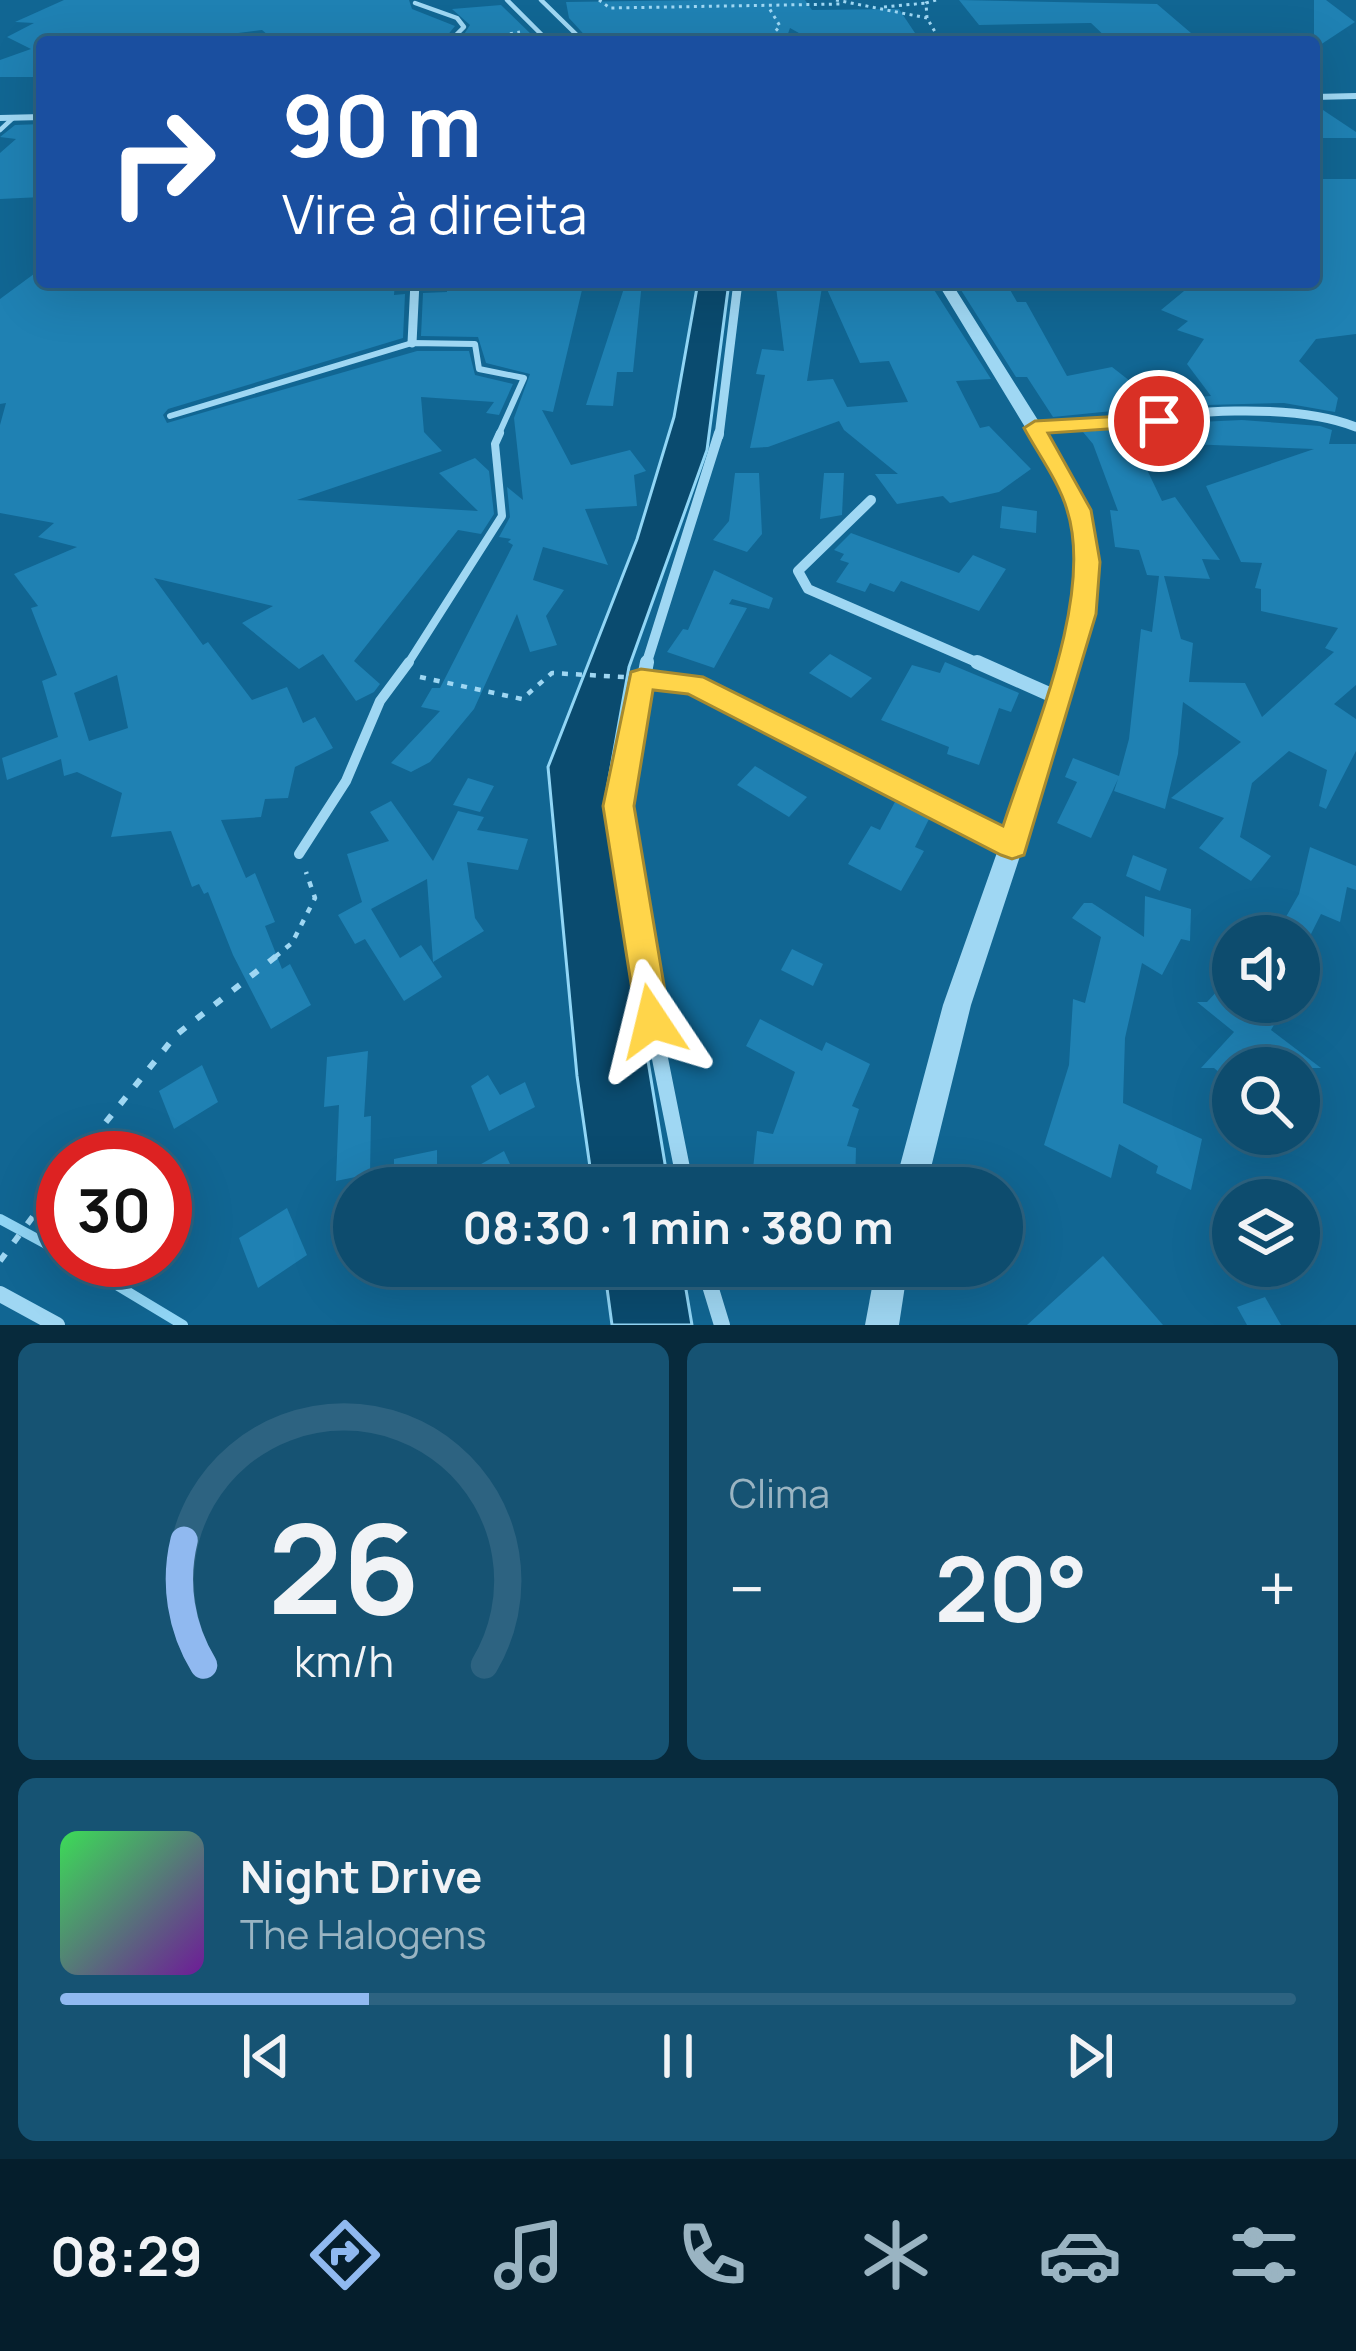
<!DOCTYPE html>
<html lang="pt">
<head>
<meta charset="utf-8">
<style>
	:root { --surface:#0d4c6e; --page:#165373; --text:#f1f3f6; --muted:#9ab4c2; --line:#2d6381; --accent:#90b9f0 }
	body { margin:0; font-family:Manrope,sans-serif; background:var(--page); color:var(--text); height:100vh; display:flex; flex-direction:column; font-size:45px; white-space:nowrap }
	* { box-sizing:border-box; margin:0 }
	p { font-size:39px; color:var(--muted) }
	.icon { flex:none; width:66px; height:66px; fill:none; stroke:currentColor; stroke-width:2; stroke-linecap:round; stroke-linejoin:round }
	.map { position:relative; height:1325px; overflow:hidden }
	.drawer { display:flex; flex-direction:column; gap:18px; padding:18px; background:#072a3c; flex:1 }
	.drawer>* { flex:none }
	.top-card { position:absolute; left:36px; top:36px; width:1284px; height:252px; border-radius:12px; box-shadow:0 12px 48px #0002,0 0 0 3px var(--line); background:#1a4fa0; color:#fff; overflow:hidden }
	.buttons { position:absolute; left:1212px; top:915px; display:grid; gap:24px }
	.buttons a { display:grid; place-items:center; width:108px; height:108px; border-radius:50%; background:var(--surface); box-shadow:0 12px 48px #0002,0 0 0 3px var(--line); font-size:60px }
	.speed { position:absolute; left:36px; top:1131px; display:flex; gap:24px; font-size:60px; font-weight:700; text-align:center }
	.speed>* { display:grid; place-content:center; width:156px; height:156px; border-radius:50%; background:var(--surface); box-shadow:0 12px 48px #0002,0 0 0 3px var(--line); line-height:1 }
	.speed .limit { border:18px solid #d22; background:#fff; color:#111 }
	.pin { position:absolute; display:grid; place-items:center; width:102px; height:102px; color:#fff; margin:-51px; border:6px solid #fff; border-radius:50%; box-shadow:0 3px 12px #0007 }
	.me { position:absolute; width:132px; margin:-66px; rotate:350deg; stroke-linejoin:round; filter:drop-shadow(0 0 9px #0008) }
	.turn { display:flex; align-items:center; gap:42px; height:252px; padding:0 48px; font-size:54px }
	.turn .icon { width:156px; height:156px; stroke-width:2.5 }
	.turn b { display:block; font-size:84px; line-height:102px }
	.big { font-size:90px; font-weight:700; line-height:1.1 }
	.drawer .card { flex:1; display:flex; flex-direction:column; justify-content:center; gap:18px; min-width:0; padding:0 42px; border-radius:18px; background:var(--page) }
	.drawer .dial { align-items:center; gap:0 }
	.dial svg { height:312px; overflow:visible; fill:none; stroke:var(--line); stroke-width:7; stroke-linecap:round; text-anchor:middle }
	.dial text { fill:var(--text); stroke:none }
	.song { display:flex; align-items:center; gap:36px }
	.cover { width:144px; height:144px; border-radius:18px; background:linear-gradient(135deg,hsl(130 70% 55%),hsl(280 70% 35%)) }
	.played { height:12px; border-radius:6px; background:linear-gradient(90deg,var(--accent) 25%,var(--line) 25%) }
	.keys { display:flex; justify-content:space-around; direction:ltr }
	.heat { display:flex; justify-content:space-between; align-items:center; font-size:66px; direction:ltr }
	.drawer .tiles { flex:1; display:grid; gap:18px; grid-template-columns:1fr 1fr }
	.card:last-child { grid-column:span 2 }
	.trip { position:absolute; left:333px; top:1167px; width:690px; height:120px; border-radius:60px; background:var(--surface); box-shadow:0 12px 48px #0002,0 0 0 3px var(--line); font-weight:700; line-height:120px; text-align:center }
	.tab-bar { display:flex; height:192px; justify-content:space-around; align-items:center; background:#051e2c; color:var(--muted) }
	.tab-bar .icon { width:84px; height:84px }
	.tab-bar .on { color:var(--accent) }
	.tab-bar b { font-size:54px; color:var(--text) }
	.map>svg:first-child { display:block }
</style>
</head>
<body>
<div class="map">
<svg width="1356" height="1325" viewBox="0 0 1356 1325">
	<rect width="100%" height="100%" fill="#116693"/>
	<g fill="#0a4b6f" stroke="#91d6f6" stroke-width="3">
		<polygon points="698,282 729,282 707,450 629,667 605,801 669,1188 593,1188 577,1076 548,767 637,539 674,417"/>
		<polygon points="604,1266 682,1266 692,1325 612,1325"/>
	</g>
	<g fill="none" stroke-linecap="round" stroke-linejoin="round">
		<g stroke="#91d6f6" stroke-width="10">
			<polyline points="0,1219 63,1253"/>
			<polyline points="75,1260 183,1325"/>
		</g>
	</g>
	<g fill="#1f81b3" fill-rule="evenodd">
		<polygon points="64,0 409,0 412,9 455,26 442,42 266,42 268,35 262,30 222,35 216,42 42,42 42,77 0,77 0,60 31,49 7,37 34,23 15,22"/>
		<polygon points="702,0 805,0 812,10 899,9 917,36 875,37 880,42 815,42 790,28 785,42 591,42 569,18 566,2"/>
		<polygon points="959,0 1157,4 1191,33 1138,33 1149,42 1111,42 1091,23 979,25"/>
		<polygon points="1314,0 1326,0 1355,22 1314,49"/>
		<polygon points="501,5 534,37 459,42 470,25 452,9"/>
		<polygon points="1314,104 1356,132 1356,138 1314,138"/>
		<polygon points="42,124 42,197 0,199 0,153 16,139 0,137 15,125"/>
		<polygon points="1314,179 1356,179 1356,334 1316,339 1299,361 1338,398 1335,412 1284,403 1169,406 1166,399 1211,396 1187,364 1204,339 1177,330 1188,321 1161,310 1195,282 1314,282"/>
		<path d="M 42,268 L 42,282 L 197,282 L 228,285 L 225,289 L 290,291 L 306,290 L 310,282 L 395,282 L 394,295 L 405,294 L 403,338 L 168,409 L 163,415 L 167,423 L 417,351 L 469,351 L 475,375 L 513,384 L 499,415 L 486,413 L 494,402 L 421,397 L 424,432 L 442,451 L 297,500 L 478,511 L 439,473 L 475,458 L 489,471 L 494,514 L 481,534 L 458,530 L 354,661 L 380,684 L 374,692 L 356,701 L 323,654 L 299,669 L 242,623 L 273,606 L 154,578 L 203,645 L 208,642 L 252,700 L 287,687 L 303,723 L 315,717 L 333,748 L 295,767 L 288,798 L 265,799 L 261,817 L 221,820 L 246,878 L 255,873 L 275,922 L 265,926 L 282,969 L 290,964 L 311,1005 L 271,1029 L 233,955 L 208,892 L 204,894 L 199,884 L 192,887 L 171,831 L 111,837 L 122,793 L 77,772 L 64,776 L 61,759 L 7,780 L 2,758 L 58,737 L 42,681 L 57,675 L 31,608 L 38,606 L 14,574 L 77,547 L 38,537 L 54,523 L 0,513 L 0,425 L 6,403 L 0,404 L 0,299 ZM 117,675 L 128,728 L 89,741 L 74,693 Z"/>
		<polygon points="488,282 582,290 553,412 542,410 571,465 630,450 646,471 634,475 637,506 585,509 608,565 543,547 533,580 564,590 546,616 557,645 530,652 517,614 474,709 430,762 411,772 391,763 440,711 421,707 432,688 440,688 513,545 508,542 511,539 499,537 510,517 507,487 523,500 514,418 530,374 486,363 478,337 421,336 423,293 447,292 447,285"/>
		<polygon points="626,282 642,282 633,372 617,372 613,406 586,405"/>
		<polygon points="858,282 929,282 991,379 956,381 980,428 989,426 1031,469 999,492 950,503 943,496 897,504 875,474 898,474 844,430 839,421 768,447 750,448 765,375 756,374 762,349 784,351 776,287 822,287 807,381 833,379 847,407 908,402 889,361 860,363 826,287 860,287"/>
		<polygon points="1009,288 1017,302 1026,302 1067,376 1112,367 1162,406 1053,417 1027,377 1016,377 961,290"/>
		<polygon points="1242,420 1320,426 1332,430 1329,444 1356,444 1356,685 1334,704 1356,719 1356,751 1326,809 1319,806 1327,770 1289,751 1252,783 1240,837 1271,856 1251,881 1199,848 1224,818 1171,798 1241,742 1183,702 1178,754 1165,809 1114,791 1118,779 1091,838 1057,823 1077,782 1065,777 1073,758 1119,776 1129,739 1141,629 1152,632 1159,576 1147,575 1139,550 1115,547 1110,510 1118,511 1093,444 1083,432 1127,428 1162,501 1175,497 1220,560 1202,559 1210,579 1164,576 1181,639 1193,643 1189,682 1245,683 1262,717 1334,652 1325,648 1338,628 1261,611 1261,589 1255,588 1262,563 1241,562 1206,486 1314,449 1187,444 1177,423"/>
		<polygon points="735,473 759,473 762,534 747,552 713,540 729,521"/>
		<polygon points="824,473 844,473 842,515 820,519"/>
		<polygon points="1002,506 1037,511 1036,533 1000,528"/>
		<polygon points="851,533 959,573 973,555 1006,569 979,611 901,581 894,592 870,583 865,592 836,582 849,563 840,560 844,554 834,550"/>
		<polygon points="714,570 773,598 769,609 732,599 729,604 747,608 714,668 667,652 683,629 688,630"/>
		<polygon points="830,654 872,678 851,698 809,673"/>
		<polygon points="945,662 1019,693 1011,712 999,708 979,765 947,754 949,747 881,720 912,665 940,673"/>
		<polygon points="755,766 807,797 789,817 737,785"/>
		<polygon points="468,778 494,786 480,812 453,805"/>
		<polygon points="896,800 930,817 915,847 924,851 901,891 848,864 871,826 880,830"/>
		<polygon points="391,801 433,861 458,811 484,817 477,830 528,839 518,870 467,862 475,918 484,931 433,962 427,879 371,909 400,958 421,945 442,977 404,1001 365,939 355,944 338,915 362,902 347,854 389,841 370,812"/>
		<polygon points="1310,847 1356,866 1356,890 1347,887 1340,922 1321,914 1310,936 1275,936 1299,894"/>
		<polygon points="1133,855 1167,869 1160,891 1126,876"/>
		<polygon points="1145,896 1191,909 1190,941 1181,939 1162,975 1142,963 1125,1038 1123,1103 1202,1139 1191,1190 1156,1173 1158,1166 1119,1144 1111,1178 1044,1145 1069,1065 1073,999 1085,1003 1101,937 1072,918 1084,903 1092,903 1144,937"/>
		<polygon points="792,949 823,964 813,986 781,970"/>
		<polygon points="1233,974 1233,1002 1287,1002 1271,1030 1321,1068 1284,1068 1261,1051 1246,1068 1233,1068 1233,1084 1214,1068 1201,1068 1234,1032 1197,1002 1207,1002"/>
		<polygon points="760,1019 822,1051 826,1042 870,1064 852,1106 859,1109 847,1146 856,1148 855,1188 751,1188 757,1131 773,1134 795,1072 746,1046"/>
		<polygon points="368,1051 364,1117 371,1116 370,1174 336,1181 339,1105 324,1107 327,1057"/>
		<polygon points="202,1065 218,1102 174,1129 159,1091"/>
		<polygon points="488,1075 500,1095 525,1082 535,1107 489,1131 471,1086"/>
		<polygon points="437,1150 437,1175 394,1185 394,1159"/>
		<polygon points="504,1151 516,1177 498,1188 439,1188"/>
		<polygon points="287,1208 307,1255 258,1288 239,1238"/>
		<polygon points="1103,1256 1163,1325 1027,1325"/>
		<polygon points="1265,1297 1281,1325 1247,1325 1237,1307"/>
	</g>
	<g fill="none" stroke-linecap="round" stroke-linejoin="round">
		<g stroke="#9fd7f3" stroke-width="3" stroke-dasharray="3 4.5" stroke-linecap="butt">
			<polyline points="599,0 610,8 842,4"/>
			<polyline points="836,0 927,18"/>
			<polyline points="936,0 926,3 927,18 941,42"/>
			<polyline points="884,7 926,3"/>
			<polyline points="473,40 520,32"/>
			<polyline points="766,42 780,26 769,8"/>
		</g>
		<g stroke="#9fd7f3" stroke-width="4.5" stroke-dasharray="6 8" stroke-linecap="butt">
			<polyline points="420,677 522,699 552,673 624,677"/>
			<polyline points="275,957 292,943 315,898 306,872"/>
		</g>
		<g stroke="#9fd7f3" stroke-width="6" stroke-dasharray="9 14" stroke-linecap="butt">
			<polyline points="77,1158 176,1035 279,954"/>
			<polyline points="0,1261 63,1176"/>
		</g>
		<g stroke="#9fd7f3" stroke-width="4.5">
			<polyline points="415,3 457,18 464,27 449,42"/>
			<polyline points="0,130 13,118"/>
		</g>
		<polyline stroke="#9fd7f3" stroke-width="6" points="170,416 412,343 475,344 479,369 524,378 498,436"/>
		<polyline stroke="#9fd7f3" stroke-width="8" points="407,665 502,516 495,444 500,433"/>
		<polyline stroke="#9fd7f3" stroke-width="10" points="299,854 346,781 380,701 409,662"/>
		<g stroke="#9fd7f3" stroke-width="4.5">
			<polyline points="507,0 549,42"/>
			<polyline points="541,0 584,42"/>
			<polyline points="223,42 262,37"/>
		</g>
		<g stroke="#9fd7f3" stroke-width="9">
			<polyline points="412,343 415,282"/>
			<path d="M 1035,428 C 1126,421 1273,394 1356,427"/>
			<polyline points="719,436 738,282"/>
		</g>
		<g stroke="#9fd7f3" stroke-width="10">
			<polyline points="871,500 798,571 808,589 983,665"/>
			<polyline points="646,665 719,433"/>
		</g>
		<g stroke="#9fd7f3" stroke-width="14">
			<polyline points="977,662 1058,698"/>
			<polyline points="641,679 693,685 1012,845"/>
			<polyline points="640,957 619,806 647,662"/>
		</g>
		<g stroke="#9fd7f3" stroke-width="16">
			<polyline points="639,954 686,1188"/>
			<polyline points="704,1266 722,1325"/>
			<polyline points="0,1294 57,1325"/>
		</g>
		<g fill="#9fd7f3" fill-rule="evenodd">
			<polygon points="1356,93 1356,99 1314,100 1314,94"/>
			<polygon points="42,114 42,120 0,121 0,115"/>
			<polygon points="937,282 951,282 1063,460 1088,510 1097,562 1093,614 1050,765 971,1005 926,1188 894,1188 943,1005 1028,765 1073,614 1077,562 1070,510 1045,460"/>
			<polygon points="876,1266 908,1266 899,1325 865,1325"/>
		</g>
	</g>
	<path fill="#ffd54a" stroke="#a68a30" stroke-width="3" d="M 1159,414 L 1169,421 L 1166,425 L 1048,433 L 1091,510 L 1100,562 L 1096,614 L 1024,855 L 1012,859 L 1001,855 L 688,694 L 653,690 L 634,806 L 670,1021 L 664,1034 L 652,1039 L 639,1034 L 603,806 L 631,672 L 641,669 L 703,677 L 1003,826 C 1030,741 1095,597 1067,510 C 1059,482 1038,454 1024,428 L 1035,421 Z"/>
</svg>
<div class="buttons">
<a><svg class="icon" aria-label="sound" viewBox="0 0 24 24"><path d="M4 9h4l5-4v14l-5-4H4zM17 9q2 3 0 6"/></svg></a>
<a><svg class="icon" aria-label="search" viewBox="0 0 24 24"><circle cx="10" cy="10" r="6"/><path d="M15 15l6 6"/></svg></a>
<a><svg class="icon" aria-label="layers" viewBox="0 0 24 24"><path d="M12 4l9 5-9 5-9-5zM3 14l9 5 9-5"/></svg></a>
</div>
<div class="speed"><div class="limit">30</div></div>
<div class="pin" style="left:1159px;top:421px;background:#d93025"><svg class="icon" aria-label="arrive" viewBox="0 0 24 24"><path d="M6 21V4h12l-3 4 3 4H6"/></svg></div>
<svg class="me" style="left:652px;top:1021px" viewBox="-20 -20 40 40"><path d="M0-17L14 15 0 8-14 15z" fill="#ffd54a" stroke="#fff" stroke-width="4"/></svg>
<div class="trip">08:30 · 1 min · 380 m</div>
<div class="top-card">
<div class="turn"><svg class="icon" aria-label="right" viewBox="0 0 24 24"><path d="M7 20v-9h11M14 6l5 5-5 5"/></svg><div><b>90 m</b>Vire à direita</div></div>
</div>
</div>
<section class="drawer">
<div class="tiles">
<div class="card dial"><svg viewBox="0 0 100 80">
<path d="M14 69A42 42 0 1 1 86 69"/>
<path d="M14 69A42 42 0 0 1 9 37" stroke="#90b9f0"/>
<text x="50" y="56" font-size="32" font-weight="700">26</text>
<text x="50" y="72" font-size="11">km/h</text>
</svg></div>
<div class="card"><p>Clima</p>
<div class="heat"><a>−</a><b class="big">20°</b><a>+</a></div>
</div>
<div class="card">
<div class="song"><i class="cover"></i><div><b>Night Drive</b><p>The Halogens</p></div></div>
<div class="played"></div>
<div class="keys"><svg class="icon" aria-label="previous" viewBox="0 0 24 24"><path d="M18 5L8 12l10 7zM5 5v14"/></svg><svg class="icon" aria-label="pause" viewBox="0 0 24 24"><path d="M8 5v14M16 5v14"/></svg><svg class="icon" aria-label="next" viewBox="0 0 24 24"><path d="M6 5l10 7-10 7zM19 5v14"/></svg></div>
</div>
</div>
</section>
<nav class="tab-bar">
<b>08:29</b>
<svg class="icon on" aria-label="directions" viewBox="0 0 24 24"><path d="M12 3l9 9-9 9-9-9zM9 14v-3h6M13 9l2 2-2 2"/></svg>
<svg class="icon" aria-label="music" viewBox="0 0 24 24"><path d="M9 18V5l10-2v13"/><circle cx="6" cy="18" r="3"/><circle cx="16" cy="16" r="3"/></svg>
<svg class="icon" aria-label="phone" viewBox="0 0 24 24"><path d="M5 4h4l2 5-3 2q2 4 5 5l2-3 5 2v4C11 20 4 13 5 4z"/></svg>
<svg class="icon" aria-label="climate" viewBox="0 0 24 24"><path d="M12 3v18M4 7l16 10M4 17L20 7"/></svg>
<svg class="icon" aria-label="car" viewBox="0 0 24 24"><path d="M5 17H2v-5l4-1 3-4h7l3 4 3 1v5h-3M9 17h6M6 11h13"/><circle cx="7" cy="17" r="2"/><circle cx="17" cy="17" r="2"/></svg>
<svg class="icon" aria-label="filters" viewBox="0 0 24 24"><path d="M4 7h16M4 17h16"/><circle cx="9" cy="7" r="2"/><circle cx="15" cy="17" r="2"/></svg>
</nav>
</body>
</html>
